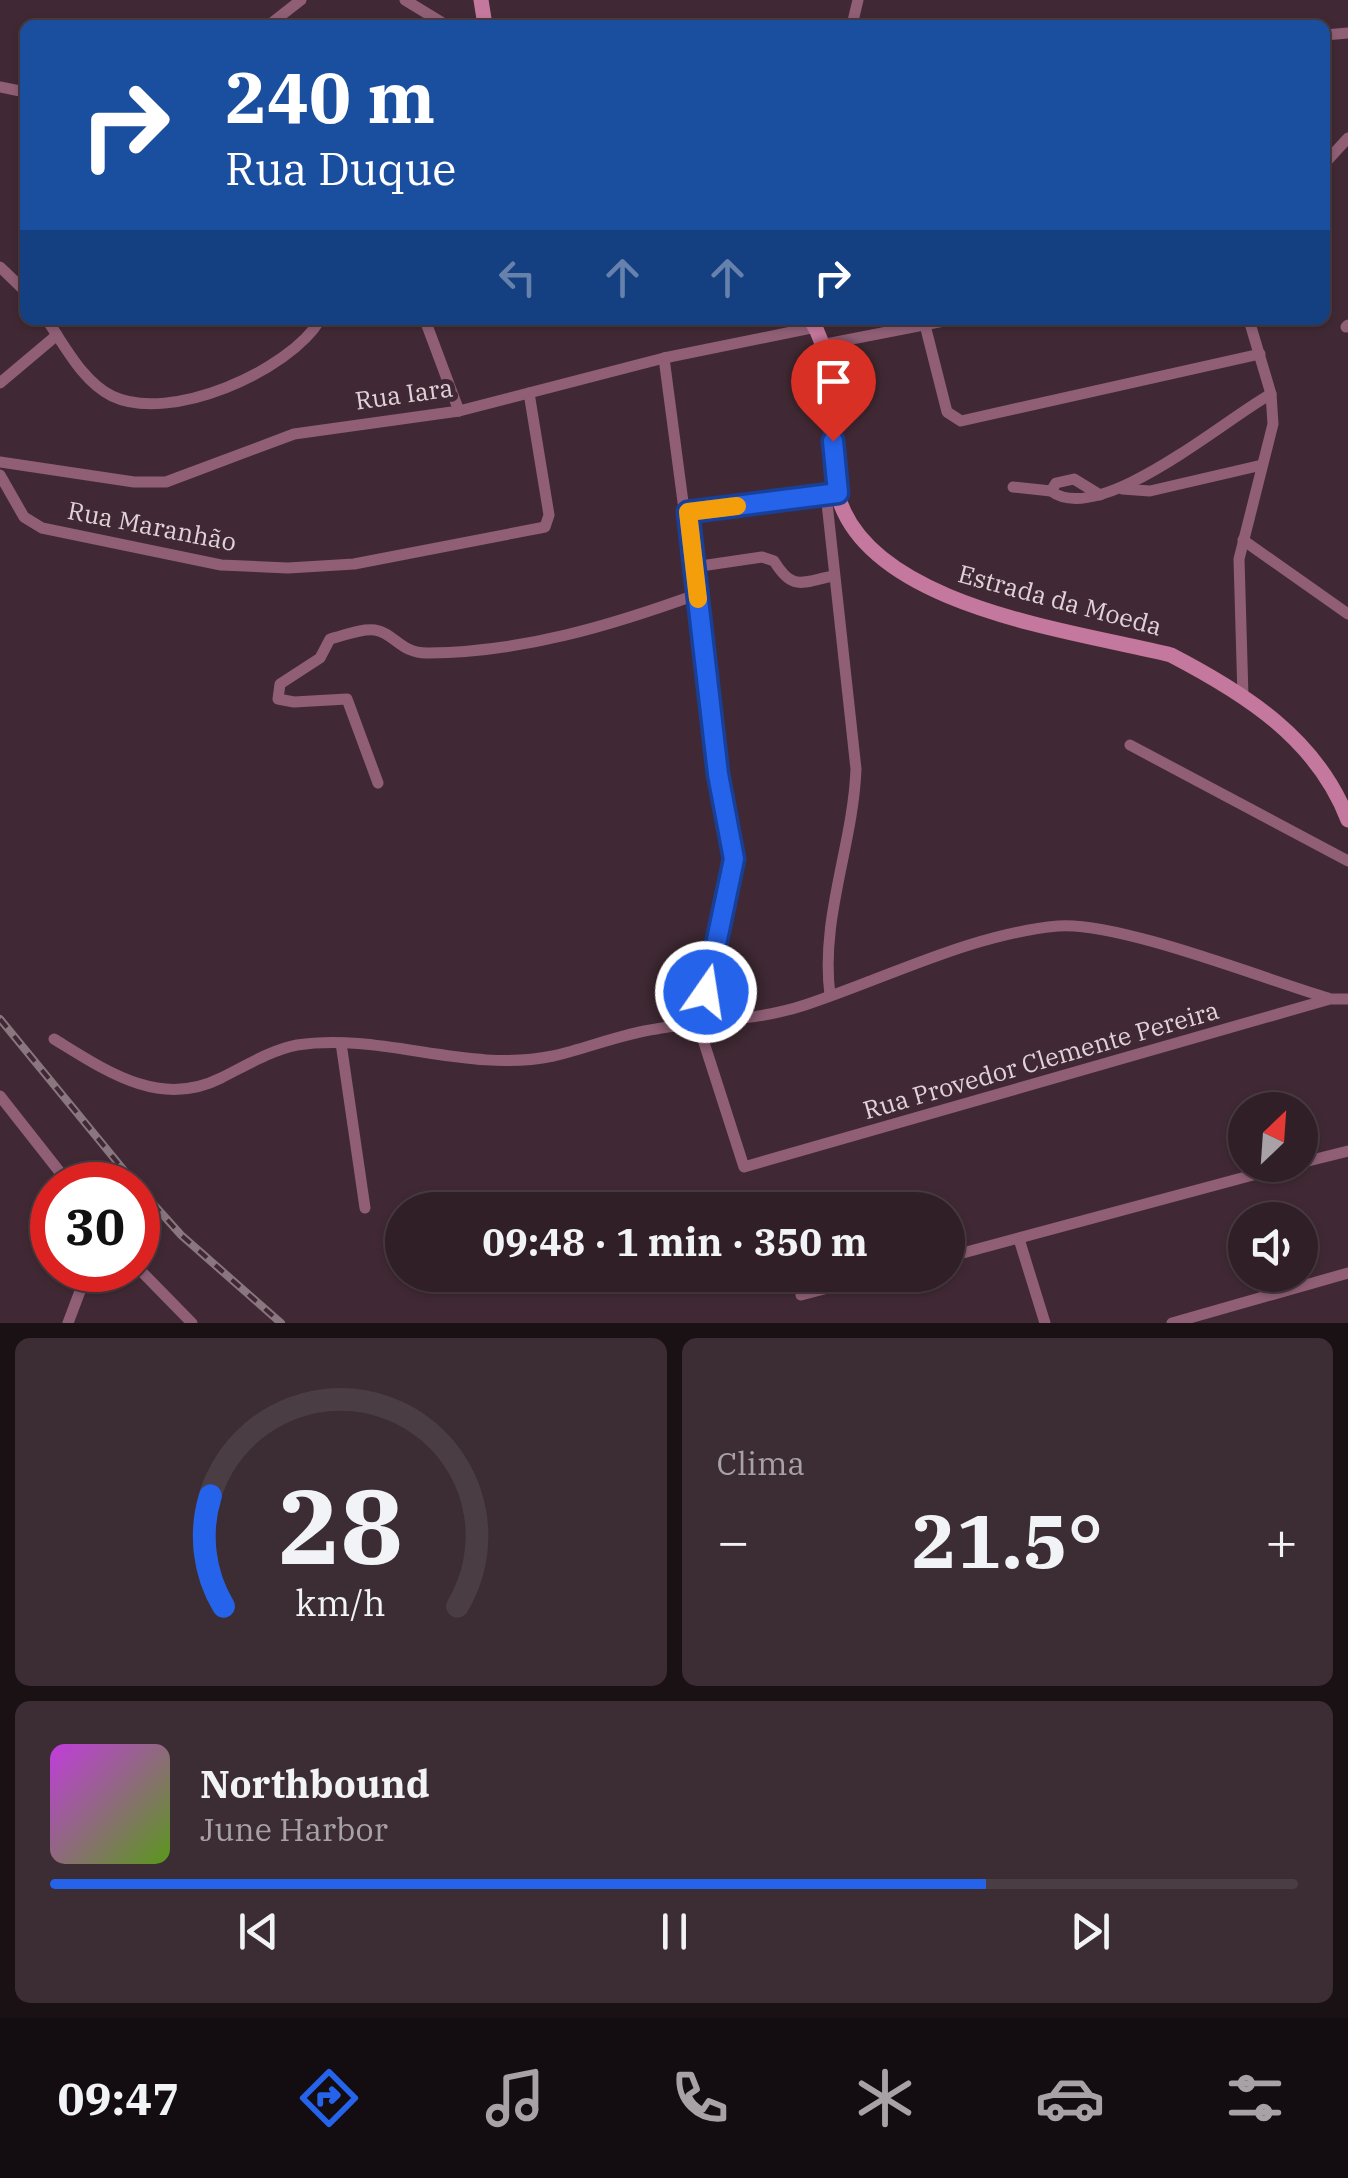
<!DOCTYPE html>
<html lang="pt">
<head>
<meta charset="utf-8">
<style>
	:root { --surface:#301f27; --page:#3c2c33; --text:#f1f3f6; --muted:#a8a2a7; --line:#4b3d44; --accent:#2563eb }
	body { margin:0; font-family:"IBM Plex Serif",serif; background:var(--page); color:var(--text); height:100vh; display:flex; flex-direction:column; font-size:38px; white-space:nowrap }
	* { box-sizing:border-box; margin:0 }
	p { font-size:32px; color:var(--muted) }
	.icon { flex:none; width:55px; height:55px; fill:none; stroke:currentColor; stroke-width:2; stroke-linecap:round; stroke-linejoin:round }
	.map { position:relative; height:1323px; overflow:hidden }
	.sheet { display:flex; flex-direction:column; gap:15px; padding:15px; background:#1a1115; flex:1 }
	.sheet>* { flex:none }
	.guide { position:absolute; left:20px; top:20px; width:1310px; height:305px; border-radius:15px; box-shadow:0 2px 8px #0004,0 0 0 2px var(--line); background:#1a4fa0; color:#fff; overflow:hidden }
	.needle { width:65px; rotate:25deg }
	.buttons { position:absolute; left:1228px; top:1092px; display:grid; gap:20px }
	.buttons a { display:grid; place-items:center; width:90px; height:90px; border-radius:50%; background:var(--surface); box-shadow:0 2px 8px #0004,0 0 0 2px var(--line); font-size:50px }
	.speed { position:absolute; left:30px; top:1162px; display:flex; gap:20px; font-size:50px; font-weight:700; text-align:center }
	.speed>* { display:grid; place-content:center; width:130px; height:130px; border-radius:50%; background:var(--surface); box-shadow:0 2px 8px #0004,0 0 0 2px var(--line); line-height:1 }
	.speed .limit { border:15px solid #d22; background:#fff; color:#111 }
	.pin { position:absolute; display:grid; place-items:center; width:85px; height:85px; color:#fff; margin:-102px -42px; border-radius:50% 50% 50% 0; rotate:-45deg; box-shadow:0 0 10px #0007 }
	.pin .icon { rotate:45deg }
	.me { position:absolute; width:110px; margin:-55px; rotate:13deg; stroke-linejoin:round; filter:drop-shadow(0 0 8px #0008) }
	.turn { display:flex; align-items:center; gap:35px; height:210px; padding:0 40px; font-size:45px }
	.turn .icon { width:130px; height:130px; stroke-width:2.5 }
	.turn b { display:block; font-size:70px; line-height:85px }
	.lanes { display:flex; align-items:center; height:95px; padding:0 40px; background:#0003; justify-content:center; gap:50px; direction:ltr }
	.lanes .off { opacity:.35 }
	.big { font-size:75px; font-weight:700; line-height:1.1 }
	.sheet .card { flex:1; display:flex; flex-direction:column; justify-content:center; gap:15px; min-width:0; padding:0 35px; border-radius:15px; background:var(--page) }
	.sheet .dial { align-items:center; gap:0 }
	.dial svg { height:260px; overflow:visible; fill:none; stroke:var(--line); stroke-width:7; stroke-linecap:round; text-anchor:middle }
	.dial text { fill:var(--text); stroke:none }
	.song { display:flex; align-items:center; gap:30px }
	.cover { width:120px; height:120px; border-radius:15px; background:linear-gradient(135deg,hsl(290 70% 55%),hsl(90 70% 35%)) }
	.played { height:10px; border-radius:5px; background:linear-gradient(90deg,var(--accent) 75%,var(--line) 75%) }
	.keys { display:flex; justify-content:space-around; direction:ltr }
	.heat { display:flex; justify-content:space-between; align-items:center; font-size:55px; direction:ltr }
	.sheet .tiles { flex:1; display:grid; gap:15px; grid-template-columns:1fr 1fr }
	.card:last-child { grid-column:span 2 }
	.trip { position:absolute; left:385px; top:1192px; width:580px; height:100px; border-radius:50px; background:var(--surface); box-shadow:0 2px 8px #0004,0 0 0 2px var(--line); font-weight:700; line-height:100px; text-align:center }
	.dock { display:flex; height:160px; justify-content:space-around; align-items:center; background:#130c10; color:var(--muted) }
	.dock .icon { width:70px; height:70px }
	.dock .current { color:var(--accent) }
	.dock b { font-size:45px; color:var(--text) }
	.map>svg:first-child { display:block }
</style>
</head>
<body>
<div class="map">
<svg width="1348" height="1323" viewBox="0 0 1348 1323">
	<rect width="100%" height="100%" fill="#402934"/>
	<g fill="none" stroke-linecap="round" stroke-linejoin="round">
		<g stroke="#905f76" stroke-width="11">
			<polyline points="405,0 446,25"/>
			<polyline points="269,25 301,0"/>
			<polyline points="852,25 858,0"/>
			<polyline points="1325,35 1348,33"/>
			<polyline points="0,87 25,92"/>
			<polyline points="1325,163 1348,138"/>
			<polyline points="0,267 25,291"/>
			<path d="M 47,320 C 65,346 83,382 112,396 C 170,424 289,371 320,320"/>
			<polyline points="425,320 459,411"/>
			<polyline points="925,325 947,412 961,421 1260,354"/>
			<polyline points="1346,327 1348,325"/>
			<polyline points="821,345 949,320"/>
			<polyline points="664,358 721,790 734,859 733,876 698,1024 744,1167 1330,999 1348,999"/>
			<polyline points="0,383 57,335"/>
			<polyline points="0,462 134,482 166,482 294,434 459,411 664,358 816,327"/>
			<polyline points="0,475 24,517 42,528 221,565 288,568 354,564 545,527 549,515 529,393"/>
			<polyline points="1013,487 1051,491 1056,483 1074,479 1100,495"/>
			<polyline points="1122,489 1150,491 1262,465"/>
			<path d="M 1051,491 C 1099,528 1225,419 1271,394"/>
			<path d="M 826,494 L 856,769 C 853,846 820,918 830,995"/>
			<polyline points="688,513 832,494"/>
			<polyline points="1243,540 1348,614"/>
			<path d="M 694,567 L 762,557 L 774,561 C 793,592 802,582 833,576"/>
			<polyline points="1243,697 1239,559 1273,424 1271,394 1249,320"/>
			<polyline points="1130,745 1348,861"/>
			<path d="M 378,783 L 347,699 L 294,702 L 278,699 L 280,684 L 320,658 L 330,639 C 343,636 361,628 375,630 C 395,633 400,654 429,653 C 522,652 610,626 698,594"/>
			<path d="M 54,1039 C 106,1071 160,1109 221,1078 C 245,1066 271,1050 297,1045 C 383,1032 467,1074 553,1056 C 588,1048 621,1034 656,1029 C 706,1020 757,1021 805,1005 C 887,978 971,934 1058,926 C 1118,921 1264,979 1328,998"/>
			<polyline points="341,1043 365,1208"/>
			<polyline points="0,1096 70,1185"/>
			<polyline points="1300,1163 1348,1151"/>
			<polyline points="1019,1239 1045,1323"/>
			<polyline points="948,1257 1290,1165"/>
			<polyline points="138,1268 192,1323"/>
			<polyline points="801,1295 878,1275"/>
			<polyline points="68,1323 88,1270"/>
			<polyline points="1172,1323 1348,1273"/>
		</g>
		<g stroke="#c5789d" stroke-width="15">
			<polyline points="481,0 485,25"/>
			<path d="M 811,320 C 842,369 824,438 837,492 C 865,607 1076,631 1171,655 C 1246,694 1317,739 1348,820"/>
		</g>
		<defs>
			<g id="rail">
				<polyline points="0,1019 136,1185"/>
				<polyline points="138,1187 181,1235 281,1323"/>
			</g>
		</defs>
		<use href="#rail" stroke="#89767f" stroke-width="8"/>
		<use href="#rail" stroke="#402934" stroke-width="4" stroke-dasharray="11" stroke-linecap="butt"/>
	</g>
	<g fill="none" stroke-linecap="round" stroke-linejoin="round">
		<defs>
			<polyline id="route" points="706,992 734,859 718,774 688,512 838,493 833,441"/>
		</defs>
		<use href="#route" stroke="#184099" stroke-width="25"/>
		<use href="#route" stroke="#2563eb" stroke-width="18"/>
		<polyline stroke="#f59e0b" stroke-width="18" points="698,599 688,512 737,506"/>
	</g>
	<g text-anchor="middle" stroke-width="10" stroke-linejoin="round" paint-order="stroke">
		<g font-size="25" fill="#e0d2d8" stroke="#402934">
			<text transform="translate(404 394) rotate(-8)" y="9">Rua Iara</text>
			<text transform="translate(152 526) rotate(11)" y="9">Rua Maranhão</text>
			<text transform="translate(1060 600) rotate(15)" y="9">Estrada da Moeda</text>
			<text transform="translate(1041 1060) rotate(-16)" y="9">Rua Provedor Clemente Pereira</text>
		</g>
	</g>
</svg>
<div class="buttons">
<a><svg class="needle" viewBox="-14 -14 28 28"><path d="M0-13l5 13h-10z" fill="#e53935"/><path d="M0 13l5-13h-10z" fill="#a8a2a7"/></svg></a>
<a><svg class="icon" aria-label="sound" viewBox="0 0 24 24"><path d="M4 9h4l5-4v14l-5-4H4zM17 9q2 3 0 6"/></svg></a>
</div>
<div class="speed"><div class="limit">30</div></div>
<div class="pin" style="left:833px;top:441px;background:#d93025"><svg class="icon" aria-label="arrive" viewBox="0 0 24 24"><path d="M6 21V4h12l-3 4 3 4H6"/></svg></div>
<svg class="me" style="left:706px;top:992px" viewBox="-20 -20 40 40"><circle r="17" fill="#2563eb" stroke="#fff" stroke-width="3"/><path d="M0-11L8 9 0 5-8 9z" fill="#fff"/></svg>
<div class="trip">09:48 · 1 min · 350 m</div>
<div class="guide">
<div class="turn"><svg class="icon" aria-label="right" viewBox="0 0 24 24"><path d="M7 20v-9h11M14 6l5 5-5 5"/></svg><div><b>240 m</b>Rua Duque</div></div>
<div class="lanes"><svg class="icon off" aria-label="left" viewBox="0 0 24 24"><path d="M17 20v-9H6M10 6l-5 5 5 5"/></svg><svg class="icon off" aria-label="ahead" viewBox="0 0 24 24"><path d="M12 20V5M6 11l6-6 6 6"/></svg><svg class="icon off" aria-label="ahead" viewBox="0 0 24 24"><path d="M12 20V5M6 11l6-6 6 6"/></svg><svg class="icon" aria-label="right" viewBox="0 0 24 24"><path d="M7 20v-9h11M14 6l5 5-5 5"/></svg></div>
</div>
</div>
<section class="sheet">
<div class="tiles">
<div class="card dial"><svg viewBox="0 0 100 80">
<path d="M14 69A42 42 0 1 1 86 69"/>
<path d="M14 69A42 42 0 0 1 10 35" stroke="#2563eb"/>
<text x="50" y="56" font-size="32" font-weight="700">28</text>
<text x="50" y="72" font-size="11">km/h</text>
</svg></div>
<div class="card"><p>Clima</p>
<div class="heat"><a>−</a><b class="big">21.5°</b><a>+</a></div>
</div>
<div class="card">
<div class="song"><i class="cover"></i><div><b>Northbound</b><p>June Harbor</p></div></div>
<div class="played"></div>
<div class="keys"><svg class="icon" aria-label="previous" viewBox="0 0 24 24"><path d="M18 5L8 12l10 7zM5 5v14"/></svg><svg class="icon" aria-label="pause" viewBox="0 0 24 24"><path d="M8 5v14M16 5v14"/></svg><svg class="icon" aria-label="next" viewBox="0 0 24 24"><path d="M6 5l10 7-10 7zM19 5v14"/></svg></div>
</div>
</div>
</section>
<nav class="dock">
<b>09:47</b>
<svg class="icon current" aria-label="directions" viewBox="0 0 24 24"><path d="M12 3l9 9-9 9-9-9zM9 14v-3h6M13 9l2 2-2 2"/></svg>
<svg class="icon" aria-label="music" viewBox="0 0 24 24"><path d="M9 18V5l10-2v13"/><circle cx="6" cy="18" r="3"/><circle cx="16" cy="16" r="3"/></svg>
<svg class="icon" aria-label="phone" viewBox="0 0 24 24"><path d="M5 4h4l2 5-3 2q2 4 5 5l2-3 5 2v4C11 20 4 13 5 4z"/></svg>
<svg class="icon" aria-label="climate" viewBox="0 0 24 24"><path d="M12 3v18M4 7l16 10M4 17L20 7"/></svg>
<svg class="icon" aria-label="car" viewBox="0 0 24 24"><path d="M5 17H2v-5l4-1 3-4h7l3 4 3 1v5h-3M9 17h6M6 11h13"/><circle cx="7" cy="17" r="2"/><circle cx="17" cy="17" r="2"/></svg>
<svg class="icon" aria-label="filters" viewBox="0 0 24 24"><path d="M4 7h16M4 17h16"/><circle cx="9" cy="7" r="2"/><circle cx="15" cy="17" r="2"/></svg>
</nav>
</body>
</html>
